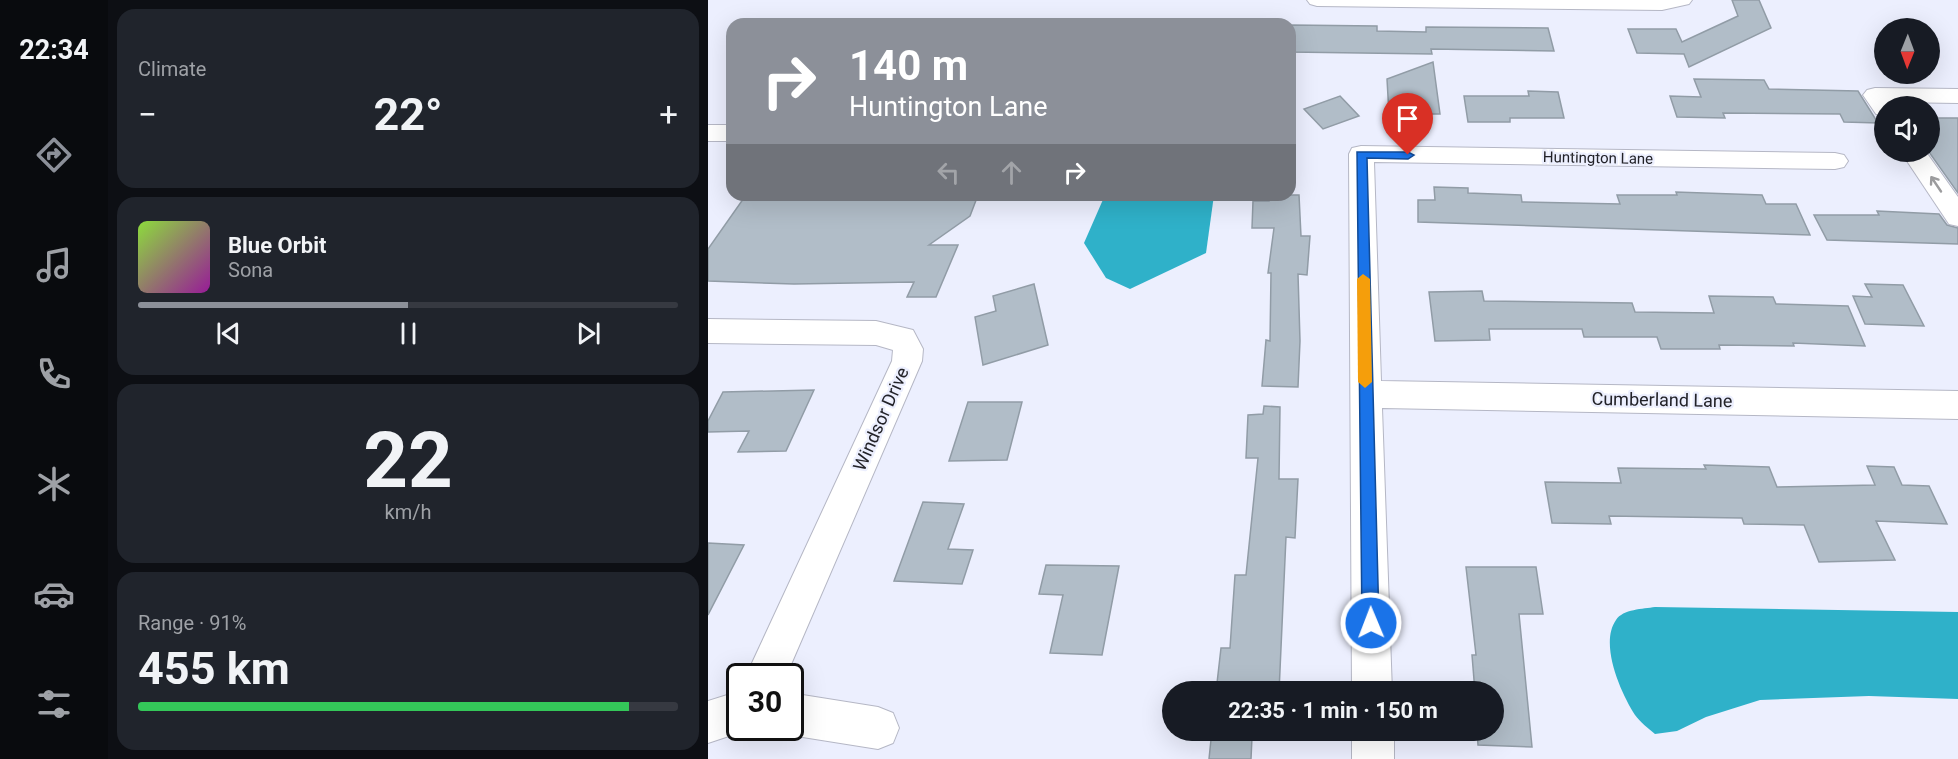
<!DOCTYPE html>
<html lang="en">
<head>
<meta charset="utf-8">
<style>
	:root { --surface:#171b24; --page:#20242c; --text:#f1f3f6; --muted:#9ea1a6; --line:#363941; --accent:#8c9099 }
	body { margin:0; font-family:Roboto,sans-serif; background:var(--page); color:var(--text); height:100vh; display:flex; flex-direction:column; font-size:22px; white-space:nowrap }
	* { box-sizing:border-box; margin:0 }
	p { font-size:20px; color:var(--muted) }
	.icon { flex:none; width:33px; height:33px; fill:none; stroke:currentColor; stroke-width:2; stroke-linecap:round; stroke-linejoin:round }
	.map { position:relative; flex:1; overflow:hidden }
	.drawer { display:flex; flex-direction:column; gap:9px; padding:9px; background:#0d0f14; width:600px }
	.drawer>* { flex:none }
	.banner { position:absolute; left:18px; top:18px; width:570px; height:183px; border-radius:18px; box-shadow:0 6px 24px #0002; background:#8c9099; color:#fff; overflow:hidden }
	.needle { width:39px; rotate:181deg }
	.controls { position:absolute; left:1166px; top:18px; display:grid; gap:12px }
	.controls a { display:grid; place-items:center; width:66px; height:66px; border-radius:50%; background:var(--surface); box-shadow:0 6px 24px #0002; font-size:30px }
	.speed { position:absolute; left:18px; top:663px; display:flex; gap:12px; font-size:30px; font-weight:700; text-align:center }
	.speed>* { display:grid; place-content:center; width:78px; height:78px; border-radius:50%; background:var(--surface); box-shadow:0 6px 24px #0002; line-height:1 }
	.speed .limit { border:3px solid #111; border-radius:9px; background:#fff; color:#111 }
	.pin { position:absolute; display:grid; place-items:center; width:51px; height:51px; color:#fff; margin:-62px -26px; border-radius:50% 50% 50% 0; rotate:-45deg; box-shadow:0 0 6px #0007 }
	.pin .icon { rotate:45deg }
	.me { position:absolute; width:66px; margin:-33px; rotate:359deg; stroke-linejoin:round; filter:drop-shadow(0 0 4px #0008) }
	.turn { display:flex; align-items:center; gap:21px; height:126px; padding:0 24px; font-size:27px }
	.turn .icon { width:78px; height:78px; stroke-width:2.5 }
	.turn b { display:block; font-size:42px; line-height:51px }
	.lanes { display:flex; align-items:center; height:57px; padding:0 24px; background:#0003; justify-content:center; gap:30px; direction:ltr }
	.lanes .off { opacity:.35 }
	.big { font-size:45px; font-weight:700; line-height:1.1 }
	.drawer .widget { flex:1; display:flex; flex-direction:column; justify-content:center; gap:9px; min-width:0; padding:0 21px; border-radius:18px; background:var(--page) }
	.drawer .dial { align-items:center; gap:0 }
	.dial b { font-size:78px; line-height:1 }
	.song { display:flex; align-items:center; gap:18px }
	.cover { width:72px; height:72px; border-radius:9px; background:linear-gradient(135deg,hsl(90 70% 55%),hsl(300 70% 35%)) }
	.played { height:6px; border-radius:3px; background:linear-gradient(90deg,var(--accent) 50%,var(--line) 50%) }
	.keys { display:flex; justify-content:space-around; direction:ltr }
	.heat { display:flex; justify-content:space-between; align-items:center; font-size:33px; direction:ltr }
	.charge { height:9px; border-radius:4px; background:linear-gradient(90deg,#34c759 91%,var(--line) 0) }
	.trip { position:absolute; left:454px; top:681px; width:342px; height:60px; border-radius:30px; background:var(--surface); box-shadow:0 6px 24px #0002; font-weight:700; line-height:60px; text-align:center }
	main { display:flex; flex:1; min-height:0 }
	.tab-bar { display:flex; flex-direction:column; width:108px; justify-content:space-around; align-items:center; background:#090b0e; color:var(--muted) }
	.tab-bar .icon { width:42px; height:42px }
	.tab-bar .selected { color:var(--accent) }
	.tab-bar b { font-size:27px; color:var(--text) }
	.map>svg:first-child { display:block }
</style>
</head>
<body>
<main>
<nav class="tab-bar">
<b>22:34</b>
<svg class="icon selected" aria-label="directions" viewBox="0 0 24 24"><path d="M12 3l9 9-9 9-9-9zM9 14v-3h6M13 9l2 2-2 2"/></svg>
<svg class="icon" aria-label="music" viewBox="0 0 24 24"><path d="M9 18V5l10-2v13"/><circle cx="6" cy="18" r="3"/><circle cx="16" cy="16" r="3"/></svg>
<svg class="icon" aria-label="phone" viewBox="0 0 24 24"><path d="M5 4h4l2 5-3 2q2 4 5 5l2-3 5 2v4C11 20 4 13 5 4z"/></svg>
<svg class="icon" aria-label="climate" viewBox="0 0 24 24"><path d="M12 3v18M4 7l16 10M4 17L20 7"/></svg>
<svg class="icon" aria-label="car" viewBox="0 0 24 24"><path d="M5 17H2v-5l4-1 3-4h7l3 4 3 1v5h-3M9 17h6M6 11h13"/><circle cx="7" cy="17" r="2"/><circle cx="17" cy="17" r="2"/></svg>
<svg class="icon" aria-label="filters" viewBox="0 0 24 24"><path d="M4 7h16M4 17h16"/><circle cx="9" cy="7" r="2"/><circle cx="15" cy="17" r="2"/></svg>
</nav>
<section class="drawer">
<div class="widget"><p>Climate</p>
<div class="heat"><a>−</a><b class="big">22°</b><a>+</a></div>
</div>
<div class="widget">
<div class="song"><i class="cover"></i><div><b>Blue Orbit</b><p>Sona</p></div></div>
<div class="played"></div>
<div class="keys"><svg class="icon" aria-label="previous" viewBox="0 0 24 24"><path d="M18 5L8 12l10 7zM5 5v14"/></svg><svg class="icon" aria-label="pause" viewBox="0 0 24 24"><path d="M8 5v14M16 5v14"/></svg><svg class="icon" aria-label="next" viewBox="0 0 24 24"><path d="M6 5l10 7-10 7zM19 5v14"/></svg></div>
</div>
<div class="widget dial"><b>22</b><p>km/h</p></div>
<div class="widget"><p>Range · 91%</p><b class="big">455 km</b><div class="charge"></div></div>
</section>
<div class="map">
<svg width="1250" height="759" viewBox="0 0 1250 759">
	<rect width="100%" height="100%" fill="#eceffe"/>
	<g fill="#2fb1c9">
		<polygon points="397,195 506,195 498,253 422,289 398,278 376,243"/>
		<path d="M 947,607 L 1250,612 L 1250,699 L 1161,696 L 1052,700 L 998,717 L 969,731 L 947,734 C 940,728 932,722 927,715 C 913,693 891,644 908,620 C 915,609 935,609 947,607 Z"/>
	</g>
	<g fill="#b1bdc8" stroke="#919ca6" stroke-width="1.5">
		<polygon points="1024,0 1051,0 1063,28 981,67 976,54 929,53 920,29 968,29 974,42 1030,16"/>
		<polygon points="582,25 669,26 669,31 718,32 718,27 840,28 846,51 723,49 724,54 582,52"/>
		<polygon points="725,62 732,114 681,114 679,79"/>
		<polygon points="986,79 1056,80 1061,89 1150,91 1170,123 1136,122 1132,114 1015,113 1017,118 969,117 962,96 993,97"/>
		<polygon points="820,91 850,92 856,118 802,118 802,122 760,122 756,96 821,96"/>
		<polygon points="632,96 651,116 615,129 596,109"/>
		<polygon points="1221,118 1250,118 1250,193 1221,152"/>
		<polygon points="726,187 760,188 760,193 813,195 814,202 912,204 909,195 969,195 968,192 1054,195 1058,204 1088,204 1102,235 710,222 710,200 727,200"/>
		<polygon points="38,195 270,195 262,216 221,245 250,245 228,297 199,297 206,282 86,284 0,281 0,249"/>
		<polygon points="561,195 591,195 593,236 602,236 599,275 590,274 592,341 590,387 554,386 558,340 562,341 563,273 560,273 566,228 544,228 545,201 561,201"/>
		<polygon points="1169,211 1231,214 1239,225 1250,228 1250,244 1119,240 1106,215 1171,215"/>
		<polygon points="326,284 340,345 275,365 267,317 288,311 285,296"/>
		<polygon points="1157,284 1195,285 1216,326 1157,324 1145,296 1164,297"/>
		<polygon points="774,291 776,301 924,303 927,312 1006,313 1001,296 1065,297 1068,304 1140,306 1157,346 1085,343 1086,346 1011,345 1012,349 953,349 949,337 876,337 874,329 781,329 782,340 727,341 721,292"/>
		<polygon points="106,390 78,451 30,452 41,431 0,432 0,421 15,392"/>
		<polygon points="260,402 314,402 299,460 241,461"/>
		<polygon points="556,406 572,407 571,479 590,479 587,538 578,537 571,692 508,692 513,648 522,648 527,575 538,575 550,458 538,458 540,415 555,414"/>
		<polygon points="996,465 1061,467 1069,487 1167,485 1159,466 1186,467 1194,485 1221,486 1239,524 1168,521 1187,560 1111,562 1096,525 1036,524 1034,518 901,516 903,524 844,523 837,482 913,483 910,468 998,469"/>
		<polygon points="215,502 256,504 240,549 265,550 254,584 186,581"/>
		<polygon points="0,543 36,545 0,615"/>
		<polygon points="338,565 411,566 394,655 342,653 355,595 331,594"/>
		<polygon points="758,567 828,567 835,614 811,614 824,747 770,745 769,730 786,730 786,692 767,692 764,655 768,655"/>
		<polygon points="504,730 569,730 568,738 544,737 543,759 501,759"/>
	</g>
	<g fill="none" stroke-linecap="round" stroke-linejoin="round">
		<defs>
			<g id="minor">
				<polygon points="599,0 984,0 981,4 954,10 609,6 602,4"/>
				<polygon points="1167,88 1250,89 1250,103 1183,102 1186,106 1176,106 1176,116 1168,114 1155,95 1159,90"/>
				<rect x="0" y="125" width="24" height="16"/>
				<polygon points="653,146 1127,153 1136,155 1140,161 1136,167 1127,169 666,162 673,381 1250,391 1250,419 674,408 684,692 644,692 641,154 644,148"/>
				<polygon points="1193,152 1218,152 1250,197 1250,226 1241,224"/>
				<polygon points="0,319 168,321 205,330 215,349 214,361 78,676 38,676 184,361 185,350 168,345 0,343"/>
				<polygon points="32,691 32,728 45,728 0,743 0,701"/>
				<polygon points="82,693 170,707 185,713 191,728 185,743 170,749 82,735 67,728 82,728"/>
				<rect x="644" y="730" width="42" height="29"/>
			</g>
		</defs>
		<use href="#minor" stroke="#b5b7c5" stroke-width="2"/>
		<use href="#minor" fill="#fff" fill-rule="evenodd"/>
	</g>
	<defs><path id="oneway-shaft" d="M-6 0H5M1.5-3L5.5 0L1.5 3" fill="none" stroke-width="1.6" stroke-linecap="round" stroke-linejoin="round" transform="scale(1.5)"/></defs>
	<use stroke="#9c9c9e" href="#oneway-shaft" transform="translate(1228 184) rotate(-124)"/>
	<polygon fill="#1a73e8" stroke="#114b97" stroke-width="1.5" points="649,152 700,152 706,155 700,159 659,158 671,623 668,629 663,631 657,629 654,623"/>
	<polygon fill="#f59e0b" points="655,274 662,279 664,382 657,388 650,382 649,279"/>
	<g text-anchor="middle" stroke-width="4.5" stroke-linejoin="round" paint-order="stroke">
		<g font-size="15" fill="#222228" stroke="#eceffe">
			<text transform="translate(890 158) rotate(1)" y="5">Huntington Lane</text>
		</g>
		<g font-size="18" fill="#222228" stroke="#eceffe">
			<text transform="translate(954 400) rotate(1)" y="6">Cumberland Lane</text>
			<text transform="translate(173 419) rotate(-66)" y="6">Windsor Drive</text>
		</g>
	</g>
</svg>
<div class="controls">
<a><svg class="needle" viewBox="-14 -14 28 28"><path d="M0-13l5 13h-10z" fill="#e53935"/><path d="M0 13l5-13h-10z" fill="#9ea1a6"/></svg></a>
<a><svg class="icon" aria-label="sound" viewBox="0 0 24 24"><path d="M4 9h4l5-4v14l-5-4H4zM17 9q2 3 0 6"/></svg></a>
</div>
<div class="speed"><div class="limit">30</div></div>
<div class="pin" style="left:700px;top:155px;background:#d93025"><svg class="icon" aria-label="arrive" viewBox="0 0 24 24"><path d="M6 21V4h12l-3 4 3 4H6"/></svg></div>
<svg class="me" style="left:663px;top:623px" viewBox="-20 -20 40 40"><circle r="17" fill="#1a73e8" stroke="#fff" stroke-width="3"/><path d="M0-11L8 9 0 5-8 9z" fill="#fff"/></svg>
<div class="trip">22:35 · 1 min · 150 m</div>
<div class="banner">
<div class="turn"><svg class="icon" aria-label="right" viewBox="0 0 24 24"><path d="M7 20v-9h11M14 6l5 5-5 5"/></svg><div><b>140 m</b>Huntington Lane</div></div>
<div class="lanes"><svg class="icon off" aria-label="left" viewBox="0 0 24 24"><path d="M17 20v-9H6M10 6l-5 5 5 5"/></svg><svg class="icon off" aria-label="ahead" viewBox="0 0 24 24"><path d="M12 20V5M6 11l6-6 6 6"/></svg><svg class="icon" aria-label="right" viewBox="0 0 24 24"><path d="M7 20v-9h11M14 6l5 5-5 5"/></svg></div>
</div>
</div>
</main>
</body>
</html>
